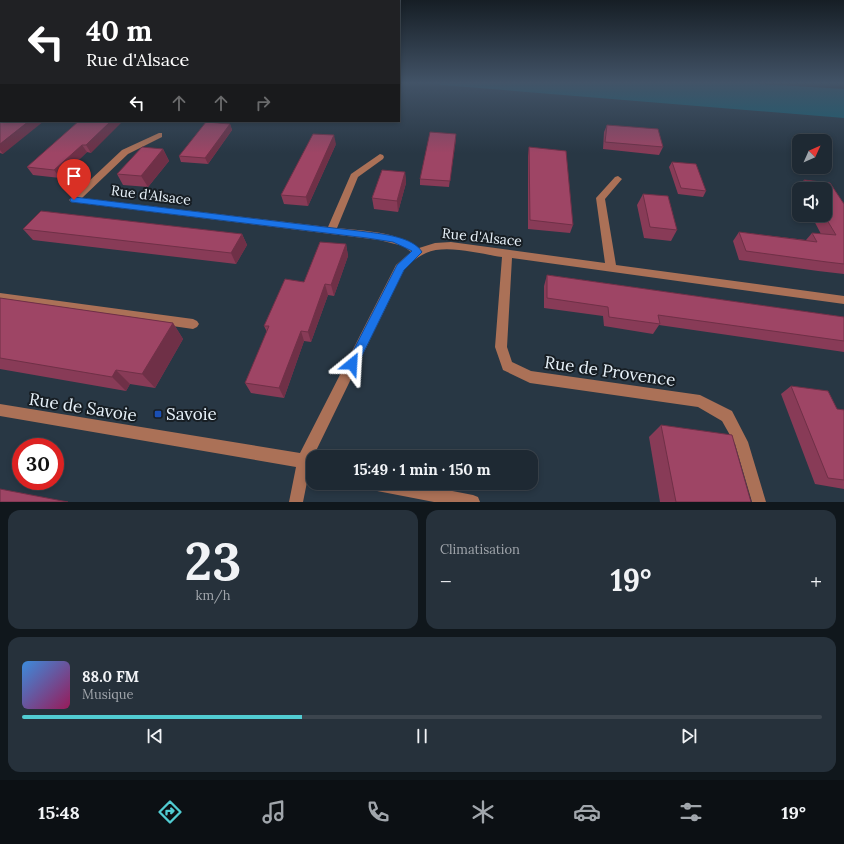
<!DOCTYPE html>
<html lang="fr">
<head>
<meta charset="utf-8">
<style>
	:root { --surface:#1e2933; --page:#26313b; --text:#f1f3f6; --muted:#a1a6ac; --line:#3c454e; --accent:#51ccd2 }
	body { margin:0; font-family:Lora,serif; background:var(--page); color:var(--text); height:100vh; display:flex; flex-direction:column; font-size:15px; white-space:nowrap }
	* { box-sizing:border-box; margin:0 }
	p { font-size:13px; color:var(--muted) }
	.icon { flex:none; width:22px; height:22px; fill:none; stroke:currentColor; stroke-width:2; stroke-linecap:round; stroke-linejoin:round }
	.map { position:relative; height:502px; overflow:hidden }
	.panel { display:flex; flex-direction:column; gap:8px; padding:8px; background:#10171c; flex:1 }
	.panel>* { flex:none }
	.guide { position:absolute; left:0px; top:0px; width:400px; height:122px; box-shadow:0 2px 6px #0003,0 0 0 1px var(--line); background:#202124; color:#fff; overflow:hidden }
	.needle { width:26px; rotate:45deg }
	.fabs { position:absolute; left:792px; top:134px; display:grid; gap:8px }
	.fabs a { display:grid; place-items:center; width:40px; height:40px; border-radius:8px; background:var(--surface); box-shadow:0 2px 6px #0003,0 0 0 1px var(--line); font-size:20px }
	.speed { position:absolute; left:12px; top:438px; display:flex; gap:8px; font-size:20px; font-weight:700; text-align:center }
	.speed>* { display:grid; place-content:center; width:52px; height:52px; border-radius:50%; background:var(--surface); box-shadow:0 2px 6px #0003,0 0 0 1px var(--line); line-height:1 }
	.speed .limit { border:6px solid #d22; background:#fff; color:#111 }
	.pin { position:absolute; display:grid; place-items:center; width:34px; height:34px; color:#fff; margin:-41px -17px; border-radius:50% 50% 50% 0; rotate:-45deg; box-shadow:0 0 4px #0007 }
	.pin .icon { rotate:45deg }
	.me { position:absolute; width:44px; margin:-22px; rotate:27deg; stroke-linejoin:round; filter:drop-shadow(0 0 3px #0008) }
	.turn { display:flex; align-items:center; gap:14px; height:84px; padding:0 20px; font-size:18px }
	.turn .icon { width:52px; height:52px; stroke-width:2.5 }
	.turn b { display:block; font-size:28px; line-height:34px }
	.lanes { display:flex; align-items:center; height:38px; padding:0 20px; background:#0003; justify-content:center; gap:20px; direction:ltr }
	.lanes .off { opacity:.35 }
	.big { font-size:30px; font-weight:700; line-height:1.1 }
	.panel .tile { flex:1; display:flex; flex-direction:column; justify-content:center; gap:6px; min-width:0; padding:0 14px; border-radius:12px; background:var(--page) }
	.panel .dial { align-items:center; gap:0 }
	.dial b { font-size:52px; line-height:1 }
	.song { display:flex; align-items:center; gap:12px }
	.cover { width:48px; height:48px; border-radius:6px; background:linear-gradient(135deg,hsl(210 70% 55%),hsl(330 70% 35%)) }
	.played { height:4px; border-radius:2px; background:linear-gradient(90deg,var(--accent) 35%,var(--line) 35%) }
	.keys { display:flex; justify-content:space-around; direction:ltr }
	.heat { display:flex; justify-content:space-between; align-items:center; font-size:22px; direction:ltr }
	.panel .tiles { flex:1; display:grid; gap:8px; grid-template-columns:1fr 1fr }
	.tile:last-child { grid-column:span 2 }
	.trip { position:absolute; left:306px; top:450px; width:232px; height:40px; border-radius:12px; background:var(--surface); box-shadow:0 2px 6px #0003,0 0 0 1px var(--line); font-weight:700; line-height:40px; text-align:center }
	.tabs { display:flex; height:64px; justify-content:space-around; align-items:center; background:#0c1014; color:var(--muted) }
	.tabs .icon { width:28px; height:28px }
	.tabs .current { color:var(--accent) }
	.tabs b { font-size:18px; color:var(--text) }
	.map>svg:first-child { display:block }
</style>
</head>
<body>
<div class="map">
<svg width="844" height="502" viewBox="0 0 844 502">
	<rect width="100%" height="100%" fill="#283744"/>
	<polygon fill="#155e71" points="418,83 745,83 844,89 844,118"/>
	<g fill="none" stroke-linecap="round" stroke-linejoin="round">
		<g fill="#ab7157" fill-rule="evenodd">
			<path d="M 159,133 L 162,133 L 162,137 L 128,154 L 82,198 L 328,227 L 351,174 L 380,154 L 383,155 L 384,157 L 383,159 L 358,177 L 337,228 C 364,231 396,231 419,248 L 435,243 L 451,242 L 605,263 L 596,198 L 615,177 L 618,176 L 622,179 L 605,199 L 616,265 L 844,296 L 844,304 L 512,258 L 507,347 L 512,362 L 531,371 L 700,395 L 732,411 L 748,442 L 766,502 L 752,502 L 735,444 L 722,421 L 698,407 L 530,383 L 503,370 L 495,347 L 502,257 C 480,254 446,244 426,253 C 417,257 410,263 404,270 L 313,457 L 313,474 L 309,472 L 303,502 L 289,502 L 296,467 L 0,416 L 0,404 L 300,453 L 396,265 L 411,252 L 403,246 L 379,240 L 71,202 L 69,200 L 71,198 L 122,150 Z"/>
			<polygon points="0,293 193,319 197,321 199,324 197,327 193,329 0,301"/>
			<polygon points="365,483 411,483 473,495 478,497 480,502 434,502 372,490 367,488"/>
		</g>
	</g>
	<g fill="#883b57">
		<polygon points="0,117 3,154 0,153"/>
		<polygon points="79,121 91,153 87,152 60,178 33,175 27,167"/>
		<polygon points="230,124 232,130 208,164 181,162 179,156"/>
		<polygon points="607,125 663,147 659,155 603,149 604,132"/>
		<polygon points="456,134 449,187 420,185 420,179"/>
		<polygon points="336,144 308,206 284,204 281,195"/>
		<polygon points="529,147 573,225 570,233 528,229 528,156"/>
		<polygon points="163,149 169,161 148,187 123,185 117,174"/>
		<polygon points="672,162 706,191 703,197 678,194 669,167"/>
		<polygon points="405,172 406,183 398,212 374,209 372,198"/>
		<polygon points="804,180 830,183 844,204 844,274 818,271 739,260 733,241 739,232 806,240 812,233 821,234 811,215 825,215 825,189 799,189 799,195 796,190"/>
		<polygon points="643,194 677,230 671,241 644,238 637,205"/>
		<polygon points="23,229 242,234 247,245 236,264 33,240"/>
		<polygon points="346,244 348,256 334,296 328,295 311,342 304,341 284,398 251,393 245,383 267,332 264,326"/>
		<polygon points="547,275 844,317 844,352 659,325 653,334 604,326 603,316 544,308 544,286"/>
		<polygon points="0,298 173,323 183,339 155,388 130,384 126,391 0,369"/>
		<polygon points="791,386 837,409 844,410 844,489 815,484 781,394"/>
		<polygon points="661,425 751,502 660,502 649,437"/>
	</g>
	<g fill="#6f3047">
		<polygon points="29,121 44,121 3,154 0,150 0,144"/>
		<polygon points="111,121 123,121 91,153 86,145"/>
		<polygon points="230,124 232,130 208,164 205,158"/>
		<polygon points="456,134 456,140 449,187 450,181"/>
		<polygon points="334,135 336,144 308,206 306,197"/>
		<polygon points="82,145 87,152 60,178 54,170"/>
		<polygon points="163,149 169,161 148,187 141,176"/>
		<polygon points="405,172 406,183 398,212 397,201"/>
		<polygon points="242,234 247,245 236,264 231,253"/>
		<polygon points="346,244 348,256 334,296 331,285"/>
		<polygon points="325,284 328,295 311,342 308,332"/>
		<polygon points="173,323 183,339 155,388 142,374"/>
		<polygon points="301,331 304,341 284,398 279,388"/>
		<polygon points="116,370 130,384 126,391 112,377"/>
	</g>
	<g fill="#9e4565" stroke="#6f3047">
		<polygon points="1,116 1,121 29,121 0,144 0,117"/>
		<polygon points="79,121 111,121 86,145 82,145 54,170 27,167"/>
		<polygon points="206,122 230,124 205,158 179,156"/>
		<polygon points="607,125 658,129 663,147 605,142"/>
		<polygon points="430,132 456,134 450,181 420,179"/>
		<polygon points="313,134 334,135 306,197 281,195"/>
		<polygon points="142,147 163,149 141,176 117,174"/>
		<polygon points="529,147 566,151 573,225 530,220"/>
		<polygon points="672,162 696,164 706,191 681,188"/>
		<polygon points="382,170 405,172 397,201 372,198"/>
		<polygon points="804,180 830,183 844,204 844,264 827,262 746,251 739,232 817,242 812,233 836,235 824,215 825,215 825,189 809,189"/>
		<polygon points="643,194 668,196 677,230 650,227"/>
		<polygon points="41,211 242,234 231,253 23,229"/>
		<polygon points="320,242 346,244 331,285 325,284 308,332 301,331 279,388 245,383 269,326 264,326 285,279 304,282"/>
		<polygon points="547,275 844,317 844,341 658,315 660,324 609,317 608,307 547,298"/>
		<polygon points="0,298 173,323 142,374 116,370 112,377 0,358"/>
		<polygon points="791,386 828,391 837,409 844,410 844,480 828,478"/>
		<polygon points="661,425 732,435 751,502 676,502"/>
		<polygon points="0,489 68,502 0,502"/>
	</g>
	<linearGradient id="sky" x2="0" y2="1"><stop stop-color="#161e25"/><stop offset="0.54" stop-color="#425367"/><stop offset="1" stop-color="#425367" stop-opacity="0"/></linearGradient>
	<rect width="844" height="153" fill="url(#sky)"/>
	<path fill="#1a73e8" stroke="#114b97" d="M 74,197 L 367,232 C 383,234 413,237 422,252 L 404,270 L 356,368 L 352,369 L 348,368 L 346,364 L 348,361 L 397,265 L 412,251 L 410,250 L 393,242 L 367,238 L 71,202 L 70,200 L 71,198 Z"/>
	<rect fill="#1a4fb4" stroke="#171e24" stroke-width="1.5" x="154" y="410" width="8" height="8" rx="2"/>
	<g text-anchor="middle" stroke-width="4" stroke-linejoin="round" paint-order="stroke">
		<g font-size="14" fill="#e7f1f9" stroke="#171e24">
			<text transform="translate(151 195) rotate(7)" y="5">Rue d'Alsace</text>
			<text transform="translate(482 237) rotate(6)" y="5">Rue d'Alsace</text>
		</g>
		<g font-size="17" fill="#e7f1f9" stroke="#171e24">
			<text transform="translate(610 371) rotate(8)" y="6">Rue de Provence</text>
			<text transform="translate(83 407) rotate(9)" y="6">Rue de Savoie</text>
		</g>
		<g font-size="17" fill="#e7f1f9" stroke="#171e24" text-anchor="start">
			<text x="166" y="420">Savoie</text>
		</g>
	</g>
</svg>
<div class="fabs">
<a><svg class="needle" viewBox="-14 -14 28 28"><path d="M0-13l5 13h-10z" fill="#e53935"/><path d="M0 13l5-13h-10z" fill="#a1a6ac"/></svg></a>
<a><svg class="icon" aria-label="sound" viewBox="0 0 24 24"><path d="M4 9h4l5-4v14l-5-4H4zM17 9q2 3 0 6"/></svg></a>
</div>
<div class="speed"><div class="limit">30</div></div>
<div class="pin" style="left:74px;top:200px;background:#d93025"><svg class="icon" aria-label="arrive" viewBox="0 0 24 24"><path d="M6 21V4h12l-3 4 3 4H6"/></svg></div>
<svg class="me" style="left:352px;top:364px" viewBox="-20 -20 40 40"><path d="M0-17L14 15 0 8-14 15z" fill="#1a73e8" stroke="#fff" stroke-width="4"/></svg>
<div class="trip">15:49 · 1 min · 150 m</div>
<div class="guide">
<div class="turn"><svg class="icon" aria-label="left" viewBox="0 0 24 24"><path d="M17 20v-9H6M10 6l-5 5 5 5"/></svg><div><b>40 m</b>Rue d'Alsace</div></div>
<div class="lanes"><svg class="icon" aria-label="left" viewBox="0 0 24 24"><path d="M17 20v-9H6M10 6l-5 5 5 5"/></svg><svg class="icon off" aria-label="ahead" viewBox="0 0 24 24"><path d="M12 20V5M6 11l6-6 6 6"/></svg><svg class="icon off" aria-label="ahead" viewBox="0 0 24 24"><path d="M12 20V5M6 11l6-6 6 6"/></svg><svg class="icon off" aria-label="right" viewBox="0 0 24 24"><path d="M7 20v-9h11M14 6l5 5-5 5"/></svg></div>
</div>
</div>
<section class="panel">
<div class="tiles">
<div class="tile dial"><b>23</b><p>km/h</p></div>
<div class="tile"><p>Climatisation</p>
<div class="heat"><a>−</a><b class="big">19°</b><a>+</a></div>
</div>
<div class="tile">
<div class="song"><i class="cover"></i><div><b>88.0 FM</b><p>Musique</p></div></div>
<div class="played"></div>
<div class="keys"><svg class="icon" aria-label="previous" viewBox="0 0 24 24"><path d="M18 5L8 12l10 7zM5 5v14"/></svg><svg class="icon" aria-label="pause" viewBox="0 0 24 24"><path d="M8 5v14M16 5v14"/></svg><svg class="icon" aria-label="next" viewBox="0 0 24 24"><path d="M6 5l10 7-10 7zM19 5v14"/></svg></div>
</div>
</div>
</section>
<nav class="tabs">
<b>15:48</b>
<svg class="icon current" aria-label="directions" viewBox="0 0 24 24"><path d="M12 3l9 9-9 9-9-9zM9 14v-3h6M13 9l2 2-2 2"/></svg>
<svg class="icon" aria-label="music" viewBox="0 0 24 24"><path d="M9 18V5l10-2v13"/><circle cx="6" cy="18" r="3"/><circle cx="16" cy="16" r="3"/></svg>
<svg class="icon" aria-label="phone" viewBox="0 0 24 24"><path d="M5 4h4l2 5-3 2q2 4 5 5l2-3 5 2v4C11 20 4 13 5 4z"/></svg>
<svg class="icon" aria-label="climate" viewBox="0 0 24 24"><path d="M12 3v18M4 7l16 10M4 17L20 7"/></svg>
<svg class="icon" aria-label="car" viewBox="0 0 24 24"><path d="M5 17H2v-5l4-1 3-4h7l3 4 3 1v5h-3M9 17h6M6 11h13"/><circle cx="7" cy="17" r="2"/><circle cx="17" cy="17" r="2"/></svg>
<svg class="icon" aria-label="filters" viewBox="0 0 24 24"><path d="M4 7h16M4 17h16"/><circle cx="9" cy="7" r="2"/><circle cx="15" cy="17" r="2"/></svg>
<b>19°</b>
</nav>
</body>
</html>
